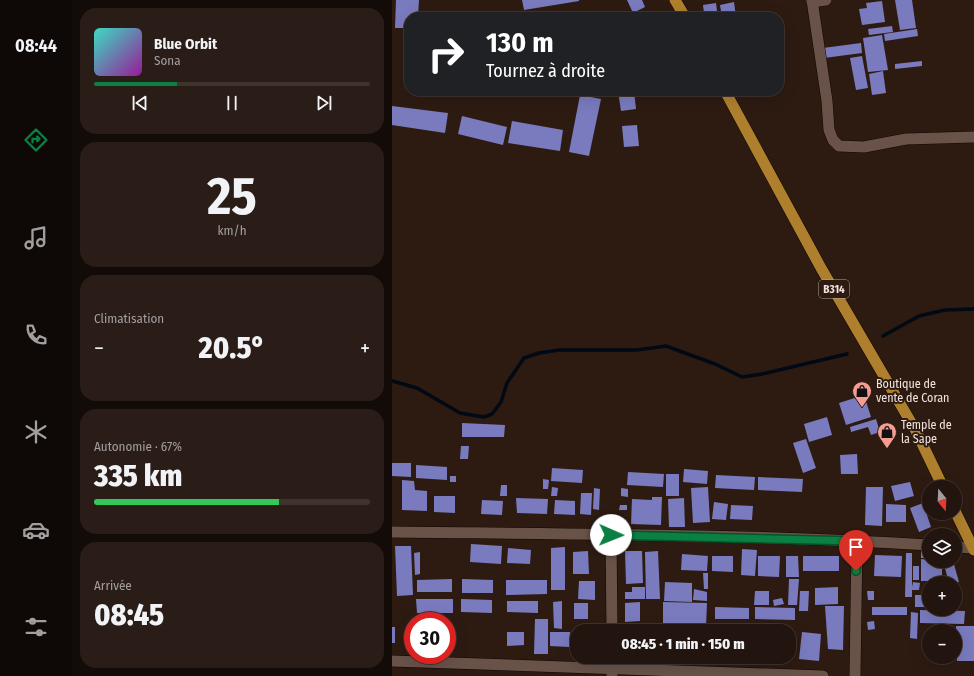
<!DOCTYPE html>
<html lang="fr">
<head>
<meta charset="utf-8">
<style>
	:root { --surface:#22140e; --page:#2a1d17; --text:#f1f3f6; --muted:#a29e9e; --line:#3f332e; --accent:#0b8043 }
	body { margin:0; font-family:"Fira Sans Condensed",sans-serif; background:var(--page); color:var(--text); height:100vh; display:flex; flex-direction:column; font-size:15px; white-space:nowrap }
	* { box-sizing:border-box; margin:0 }
	p { font-size:13px; color:var(--muted) }
	.icon { flex:none; width:22px; height:22px; fill:none; stroke:currentColor; stroke-width:2; stroke-linecap:round; stroke-linejoin:round }
	.map { position:relative; flex:1; overflow:hidden }
	.drawer { display:flex; flex-direction:column; gap:8px; padding:8px; background:#130b08; width:320px }
	.drawer>* { flex:none }
	.guide { position:absolute; left:12px; top:12px; width:380px; height:84px; border-radius:16px; box-shadow:0 4px 16px #0002,0 0 0 1px var(--line); background:#202124; color:#fff; overflow:hidden }
	.needle { width:26px; rotate:162deg }
	.fabs { position:absolute; left:530px; top:480px; display:grid; gap:8px }
	.fabs a { display:grid; place-items:center; width:40px; height:40px; border-radius:50%; background:var(--surface); box-shadow:0 4px 16px #0002,0 0 0 1px var(--line); font-size:20px }
	.speed { position:absolute; left:12px; top:612px; display:flex; gap:8px; font-size:20px; font-weight:700; text-align:center }
	.speed>* { display:grid; place-content:center; width:52px; height:52px; border-radius:50%; background:var(--surface); box-shadow:0 4px 16px #0002,0 0 0 1px var(--line); line-height:1 }
	.speed .limit { border:6px solid #d22; background:#fff; color:#111 }
	.pin { position:absolute; display:grid; place-items:center; width:34px; height:34px; color:#fff; margin:-41px -17px; border-radius:50% 50% 50% 0; rotate:-45deg; box-shadow:0 0 4px #0007 }
	.pin .icon { rotate:45deg }
	.me { position:absolute; width:44px; margin:-22px; rotate:91deg; stroke-linejoin:round; filter:drop-shadow(0 0 3px #0008) }
	.turn { display:flex; align-items:center; gap:14px; height:84px; padding:0 16px; font-size:18px }
	.turn .icon { width:52px; height:52px; stroke-width:2.5 }
	.turn b { display:block; font-size:28px; line-height:34px }
	.big { font-size:30px; font-weight:800; line-height:1.1 }
	.drawer .card { flex:1; display:flex; flex-direction:column; justify-content:center; gap:6px; min-width:0; padding:0 14px; border-radius:16px; background:var(--page) }
	.drawer .dial { align-items:center; gap:0 }
	.dial b { font-size:52px; line-height:1 }
	.song { display:flex; align-items:center; gap:12px }
	.cover { width:48px; height:48px; border-radius:6px; background:linear-gradient(135deg,hsl(170 70% 55%),hsl(300 70% 35%)) }
	.played { height:4px; border-radius:2px; background:linear-gradient(90deg,var(--accent) 30%,var(--line) 30%) }
	.keys { display:flex; justify-content:space-around; direction:ltr }
	.heat { display:flex; justify-content:space-between; align-items:center; font-size:22px; direction:ltr }
	.charge { height:6px; border-radius:3px; background:linear-gradient(90deg,#34c759 67%,var(--line) 0) }
	.trip { position:absolute; left:178px; top:624px; width:226px; height:40px; border-radius:16px; background:var(--surface); box-shadow:0 4px 16px #0002,0 0 0 1px var(--line); font-weight:800; line-height:40px; text-align:center }
	main { display:flex; flex:1; min-height:0 }
	.menu { display:flex; flex-direction:column; width:72px; justify-content:space-around; align-items:center; background:#0e0806; color:var(--muted) }
	.menu .icon { width:28px; height:28px }
	.menu .selected { color:var(--accent) }
	.menu b { font-size:18px; color:var(--text) }
	.map>svg:first-child { display:block }
</style>
</head>
<body>
<main>
<nav class="menu">
<b>08:44</b>
<svg class="icon selected" aria-label="directions" viewBox="0 0 24 24"><path d="M12 3l9 9-9 9-9-9zM9 14v-3h6M13 9l2 2-2 2"/></svg>
<svg class="icon" aria-label="music" viewBox="0 0 24 24"><path d="M9 18V5l10-2v13"/><circle cx="6" cy="18" r="3"/><circle cx="16" cy="16" r="3"/></svg>
<svg class="icon" aria-label="phone" viewBox="0 0 24 24"><path d="M5 4h4l2 5-3 2q2 4 5 5l2-3 5 2v4C11 20 4 13 5 4z"/></svg>
<svg class="icon" aria-label="climate" viewBox="0 0 24 24"><path d="M12 3v18M4 7l16 10M4 17L20 7"/></svg>
<svg class="icon" aria-label="car" viewBox="0 0 24 24"><path d="M5 17H2v-5l4-1 3-4h7l3 4 3 1v5h-3M9 17h6M6 11h13"/><circle cx="7" cy="17" r="2"/><circle cx="17" cy="17" r="2"/></svg>
<svg class="icon" aria-label="filters" viewBox="0 0 24 24"><path d="M4 7h16M4 17h16"/><circle cx="9" cy="7" r="2"/><circle cx="15" cy="17" r="2"/></svg>
</nav>
<section class="drawer">
<div class="card">
<div class="song"><i class="cover"></i><div><b>Blue Orbit</b><p>Sona</p></div></div>
<div class="played"></div>
<div class="keys"><svg class="icon" aria-label="previous" viewBox="0 0 24 24"><path d="M18 5L8 12l10 7zM5 5v14"/></svg><svg class="icon" aria-label="pause" viewBox="0 0 24 24"><path d="M8 5v14M16 5v14"/></svg><svg class="icon" aria-label="next" viewBox="0 0 24 24"><path d="M6 5l10 7-10 7zM19 5v14"/></svg></div>
</div>
<div class="card dial"><b>25</b><p>km/h</p></div>
<div class="card"><p>Climatisation</p>
<div class="heat"><a>−</a><b class="big">20.5°</b><a>+</a></div>
</div>
<div class="card"><p>Autonomie · 67%</p><b class="big">335 km</b><div class="charge"></div></div>
<div class="card"><p>Arrivée</p><b class="big">08:45</b></div>
</section>
<div class="map">
<svg width="582" height="676" viewBox="0 0 582 676">
	<rect width="100%" height="100%" fill="#2d1b12"/>
	<g fill="none" stroke-linecap="round" stroke-linejoin="round">
		<g stroke="#000914" stroke-width="3.5">
			<polyline points="491,336 527,316 553,310 582,309"/>
			<polyline points="0,381 25,388 68,413 92,417 100,414 109,402 115,383 132,358 147,353 167,350 245,350 274,346 323,364 350,377 370,374 455,354"/>
		</g>
	</g>
	<g fill="#7a7bbe">
		<polygon points="4,0 27,0 26,17 17,17 17,28 3,28"/>
		<polygon points="130,0 187,0 187,1 132,10"/>
		<polygon points="235,0 250,0 253,7 241,13"/>
		<polygon points="503,0 520,0 524,28 508,30"/>
		<polygon points="490,1 493,22 470,25 467,9 475,8 474,3"/>
		<polygon points="342,2 344,17 330,17 328,5"/>
		<polygon points="324,3 325,11 312,13 311,5"/>
		<polygon points="500,26 501,32 477,35 476,29"/>
		<polygon points="525,29 526,36 493,41 492,34"/>
		<polygon points="490,35 496,70 476,72 471,38"/>
		<polygon points="469,43 470,53 432,58 431,48"/>
		<polygon points="470,56 476,88 464,90 458,58"/>
		<polygon points="530,61 530,66 503,69 503,64"/>
		<polygon points="491,71 494,93 480,95 477,74"/>
		<polygon points="226,91 242,91 244,109 229,111"/>
		<polygon points="188,95 209,99 197,156 177,152"/>
		<polygon points="0,106 56,113 53,133 0,125"/>
		<polygon points="70,116 115,127 111,145 66,134"/>
		<polygon points="120,121 171,130 168,151 116,143"/>
		<polygon points="245,125 247,146 232,147 230,126"/>
		<polygon points="472,395 479,417 454,425 447,403"/>
		<polygon points="435,417 440,435 417,442 412,424"/>
		<polygon points="484,419 488,432 479,435 476,427 459,432 458,427"/>
		<polygon points="70,423 113,425 112,437 70,437"/>
		<polygon points="414,439 424,468 411,473 401,443"/>
		<polygon points="69,446 77,446 76,459 68,459"/>
		<polygon points="465,454 466,474 449,474 448,455"/>
		<polygon points="0,463 19,463 19,477 0,476"/>
		<polygon points="24,465 55,467 55,480 24,478"/>
		<polygon points="160,468 191,470 190,483 159,481"/>
		<polygon points="292,469 316,471 315,484 291,482"/>
		<polygon points="236,472 272,474 271,487 235,485"/>
		<rect x="274" y="474" width="13" height="22"/>
		<polygon points="324,475 363,477 362,490 323,488"/>
		<rect x="58" y="476" width="6" height="6"/>
		<polygon points="366,477 411,479 410,492 366,490"/>
		<polygon points="151,479 157,480 156,489 151,489"/>
		<polygon points="10,480 22,481 23,490 35,491 35,511 10,510"/>
		<polygon points="518,482 522,496 503,501 499,486"/>
		<polygon points="109,485 115,485 115,496 108,496"/>
		<polygon points="160,487 166,488 165,496 159,496"/>
		<polygon points="316,487 318,522 301,523 299,488"/>
		<polygon points="474,487 491,487 490,526 473,525"/>
		<polygon points="202,488 208,489 207,510 201,509"/>
		<polygon points="229,488 236,489 236,497 229,496"/>
		<polygon points="189,493 200,493 199,515 188,514"/>
		<polygon points="42,496 63,496 63,513 42,512"/>
		<polygon points="260,497 270,497 269,525 239,524 240,499 260,500"/>
		<polygon points="124,498 156,499 155,514 125,513"/>
		<polygon points="292,498 293,527 277,527 276,499"/>
		<polygon points="90,500 111,501 110,515 89,514"/>
		<polygon points="163,500 183,501 183,515 162,514"/>
		<polygon points="322,502 336,504 334,520 320,519"/>
		<polygon points="531,503 539,527 527,532 518,508"/>
		<polygon points="494,504 514,505 514,522 494,522"/>
		<polygon points="228,505 235,505 235,510 227,510"/>
		<polygon points="339,505 361,506 360,520 338,519"/>
		<polygon points="79,544 110,546 109,564 78,562"/>
		<polygon points="3,546 19,546 21,595 5,596"/>
		<polygon points="173,547 173,590 159,590 159,548"/>
		<polygon points="116,548 139,550 138,564 115,563"/>
		<rect x="529" y="548" width="8" height="10"/>
		<polygon points="350,549 365,550 363,576 349,575"/>
		<polygon points="196,551 197,574 181,574 181,552"/>
		<polygon points="233,551 250,551 251,583 234,584"/>
		<polygon points="266,551 268,599 254,599 253,552"/>
		<polygon points="28,552 28,574 23,575 22,553"/>
		<polygon points="514,553 520,553 520,587 521,582 528,583 527,590 520,590 520,597 513,597"/>
		<polygon points="290,554 316,556 315,571 289,570"/>
		<polygon points="483,555 510,556 509,577 482,576"/>
		<polygon points="320,556 341,556 341,572 320,571"/>
		<polygon points="366,556 388,556 387,577 366,576"/>
		<polygon points="394,556 406,556 407,577 394,577"/>
		<rect x="411" y="556" width="36" height="15"/>
		<polygon points="529,559 546,561 546,568 550,568 550,581 529,581"/>
		<polygon points="551,561 561,561 567,582 557,583"/>
		<rect x="521" y="566" width="6" height="14"/>
		<polygon points="311,573 316,573 316,589 312,589"/>
		<polygon points="60,579 60,592 25,592 25,580"/>
		<polygon points="70,579 101,580 101,593 70,593"/>
		<polygon points="397,579 407,579 405,605 396,605"/>
		<polygon points="114,580 155,580 155,594 114,595"/>
		<polygon points="187,581 203,581 203,600 186,599"/>
		<polygon points="273,582 300,583 300,602 272,601"/>
		<polygon points="240,587 253,587 253,599 233,599 233,592 240,592"/>
		<polygon points="446,587 446,604 423,605 423,588"/>
		<polygon points="302,589 315,592 315,601 301,600"/>
		<polygon points="363,591 377,591 377,605 362,605"/>
		<polygon points="408,591 417,591 416,611 407,611"/>
		<polygon points="475,591 482,591 482,600 476,600"/>
		<rect x="523" y="595" width="14" height="12"/>
		<polygon points="390,598 392,604 382,606 381,600"/>
		<polygon points="24,599 61,599 61,613 25,613"/>
		<polygon points="69,599 100,600 100,613 69,612"/>
		<polygon points="115,601 146,601 146,613 115,612"/>
		<polygon points="170,601 170,629 162,628 161,602"/>
		<polygon points="248,602 248,621 233,622 233,603"/>
		<polygon points="271,602 315,603 314,627 271,625"/>
		<rect x="182" y="603" width="14" height="16"/>
		<polygon points="433,606 452,606 451,650 436,649"/>
		<polygon points="323,607 357,608 357,619 323,619"/>
		<polygon points="363,607 403,608 403,620 363,619"/>
		<rect x="480" y="607" width="35" height="8"/>
		<polygon points="528,610 573,611 572,624 528,623"/>
		<polygon points="519,612 526,613 525,639 518,638"/>
		<polygon points="143,619 156,619 156,654 142,654"/>
		<polygon points="482,621 483,629 476,630 475,622"/>
		<polygon points="564,626 582,626 582,661 565,661"/>
		<rect x="0" y="627" width="3" height="16"/>
		<rect x="180" y="630" width="5" height="24"/>
		<polygon points="115,632 132,632 132,645 115,646"/>
		<polygon points="158,632 178,632 177,647 158,646"/>
		<polygon points="410,632 429,634 427,661 407,659"/>
	</g>
	<g fill="none" stroke-linecap="round" stroke-linejoin="round">
		<defs>
			<g id="minor">
				<polyline points="420,0 435,101 437,130 441,140 447,146 472,147 514,139 582,137"/>
				<polyline points="420,2 434,0"/>
				<path d="M 0,532 C 179,534 358,534 537,545"/>
				<polyline points="219,535 220,631"/>
				<polyline points="563,547 582,548"/>
				<polyline points="0,661 431,676"/>
				<polyline points="220,676 220,657"/>
				<polyline points="463,676 465,541"/>
			</g>
			<g id="primary">
				<polyline points="283,0 293,17"/>
				<polyline points="333,91 429,268 524,431 551,487"/>
				<polyline points="563,511 582,550"/>
			</g>
		</defs>
		<use href="#minor" stroke="#140501" stroke-width="12"/>
		<use href="#primary" stroke="#140501" stroke-width="12"/>
		<use href="#minor" stroke="#695349" stroke-width="11"/>
		<use href="#primary" stroke="#ae802e" stroke-width="11"/>
	</g>
	<g fill="none" stroke-linecap="round" stroke-linejoin="round">
		<defs>
			<polyline id="route" points="219,535 465,541 464,571"/>
		</defs>
		<use href="#route" stroke="#07532c" stroke-width="10"/>
		<use href="#route" stroke="#0b8043" stroke-width="7"/>
	</g>
	<defs>
		<symbol id="shop-pin" viewBox="-11 -11 22 30"><path d="M0 17L-7.5 6A9.5 9.5 0 1 1 7.5 6Z" fill="#f59c94" stroke="#2d1b12"/><path d="M-5-2.5h2.3a2.7 3.5 0 0 1 5.4 0H5L5.5 6h-11ZM-1.5-2.5h3a1.5 2.3 0 0 0-3 0Z" fill="#111"/></symbol>
	</defs>
	<g fill-rule="evenodd">
		<use href="#shop-pin" x="459" y="380" width="22" height="30"/>
		<use href="#shop-pin" x="484" y="421" width="22" height="30"/>
	</g>
	<g text-anchor="middle" stroke-width="4" stroke-linejoin="round" paint-order="stroke">
		<rect fill="#2d1b12" stroke="#b6a8a1" stroke-width="1" x="427" y="280" width="30" height="18" rx="3"/>
		<g font-size="11" font-weight="bold" fill="#f1e4de">
			<text x="442" y="293">B314</text>
		</g>
		<g font-size="12" fill="#f1e4de" stroke="#2d1b12" text-anchor="start">
			<text x="484" y="388">Boutique de<tspan x="484" dy="14">vente de Coran</tspan></text>
			<text x="509" y="429">Temple de<tspan x="509" dy="14">la Sape</tspan></text>
		</g>
	</g>
</svg>
<div class="fabs">
<a><svg class="needle" viewBox="-14 -14 28 28"><path d="M0-13l5 13h-10z" fill="#e53935"/><path d="M0 13l5-13h-10z" fill="#a29e9e"/></svg></a>
<a><svg class="icon" aria-label="layers" viewBox="0 0 24 24"><path d="M12 4l9 5-9 5-9-5zM3 14l9 5 9-5"/></svg></a>
<a>+</a>
<a>−</a>
</div>
<div class="speed"><div class="limit">30</div></div>
<div class="pin" style="left:464px;top:571px;background:#d93025"><svg class="icon" aria-label="arrive" viewBox="0 0 24 24"><path d="M6 21V4h12l-3 4 3 4H6"/></svg></div>
<svg class="me" style="left:219px;top:535px" viewBox="-20 -20 40 40"><circle r="19" fill="#fff"/><path d="M0-13L10 11 0 6-10 11z" fill="#0b8043"/></svg>
<div class="trip">08:45 · 1 min · 150 m</div>
<div class="guide">
<div class="turn"><svg class="icon" aria-label="right" viewBox="0 0 24 24"><path d="M7 20v-9h11M14 6l5 5-5 5"/></svg><div><b>130 m</b>Tournez à droite</div></div>
</div>
</div>
</main>
</body>
</html>
